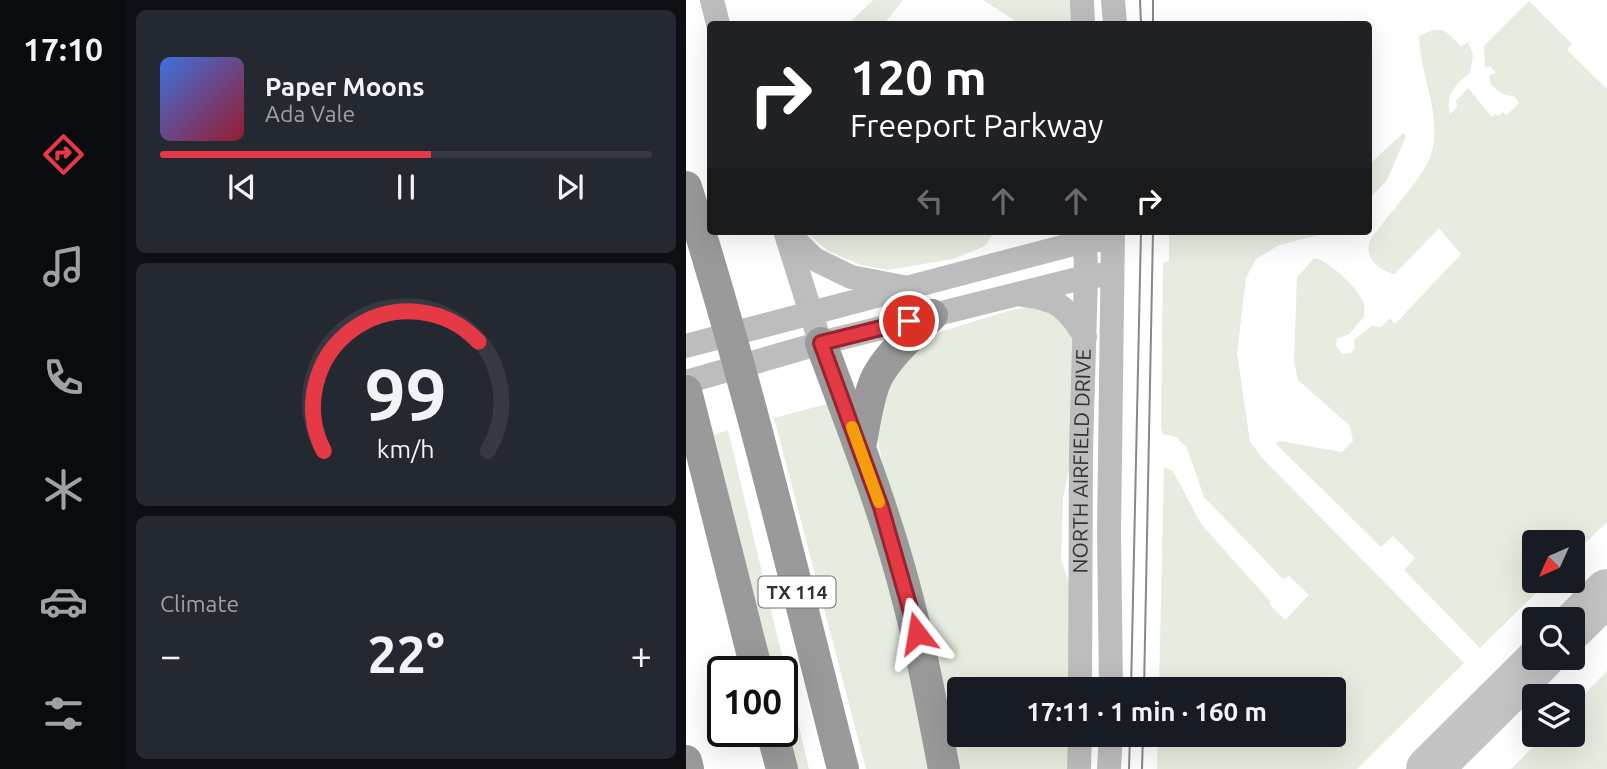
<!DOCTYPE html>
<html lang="en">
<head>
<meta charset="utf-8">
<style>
	:root { --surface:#171b24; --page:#242831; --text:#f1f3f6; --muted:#9ea1a6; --line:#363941; --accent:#e63946 }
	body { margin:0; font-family:Ubuntu,sans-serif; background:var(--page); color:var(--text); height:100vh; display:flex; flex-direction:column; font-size:26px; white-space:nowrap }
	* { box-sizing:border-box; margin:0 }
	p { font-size:23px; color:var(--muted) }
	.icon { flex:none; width:38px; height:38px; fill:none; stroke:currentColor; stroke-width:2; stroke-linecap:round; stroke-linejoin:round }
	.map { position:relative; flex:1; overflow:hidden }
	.sheet { display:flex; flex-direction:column; gap:10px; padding:10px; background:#0d0f14; width:560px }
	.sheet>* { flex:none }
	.banner { position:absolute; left:21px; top:21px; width:665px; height:214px; border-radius:7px; box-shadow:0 7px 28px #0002; background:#202124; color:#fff; overflow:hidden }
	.needle { width:46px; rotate:225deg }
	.controls { position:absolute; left:836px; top:530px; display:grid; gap:14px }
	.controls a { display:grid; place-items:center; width:63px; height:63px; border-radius:7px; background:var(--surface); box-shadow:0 7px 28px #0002; font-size:35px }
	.speed { position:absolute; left:21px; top:656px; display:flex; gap:14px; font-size:35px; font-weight:700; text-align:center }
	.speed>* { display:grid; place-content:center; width:91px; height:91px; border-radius:50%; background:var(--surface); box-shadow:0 7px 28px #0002; line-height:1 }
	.speed .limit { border:4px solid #111; border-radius:10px; background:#fff; color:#111 }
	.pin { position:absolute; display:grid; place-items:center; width:60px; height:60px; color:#fff; margin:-30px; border:4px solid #fff; border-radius:50%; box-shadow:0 2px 7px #0007 }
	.me { position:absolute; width:77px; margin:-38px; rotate:346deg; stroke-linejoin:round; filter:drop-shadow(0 0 5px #0008) }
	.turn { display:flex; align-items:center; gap:24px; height:147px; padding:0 28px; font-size:32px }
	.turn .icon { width:91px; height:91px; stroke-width:2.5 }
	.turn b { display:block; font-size:49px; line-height:60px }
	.lanes { display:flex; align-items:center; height:66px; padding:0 28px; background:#0003; justify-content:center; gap:35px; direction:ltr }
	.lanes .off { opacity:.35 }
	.big { font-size:52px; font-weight:600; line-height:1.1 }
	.sheet .tile { flex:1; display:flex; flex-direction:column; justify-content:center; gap:10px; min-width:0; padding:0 24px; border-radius:10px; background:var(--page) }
	.sheet .dial { align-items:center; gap:0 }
	.dial svg { height:182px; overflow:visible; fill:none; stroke:var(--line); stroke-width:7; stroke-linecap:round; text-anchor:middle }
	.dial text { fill:var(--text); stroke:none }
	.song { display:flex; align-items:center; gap:21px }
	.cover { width:84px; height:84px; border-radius:10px; background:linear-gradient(135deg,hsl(220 70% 55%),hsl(350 70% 35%)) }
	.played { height:7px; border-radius:4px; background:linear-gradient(90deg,var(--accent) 55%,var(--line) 55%) }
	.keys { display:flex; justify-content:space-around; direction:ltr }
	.heat { display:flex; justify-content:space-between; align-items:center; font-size:38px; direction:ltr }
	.trip { position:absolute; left:261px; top:677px; width:399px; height:70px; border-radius:7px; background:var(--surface); box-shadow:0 7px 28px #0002; font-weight:600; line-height:70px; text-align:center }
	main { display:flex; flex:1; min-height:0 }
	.tab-bar { display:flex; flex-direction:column; width:126px; justify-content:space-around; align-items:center; background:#090b0e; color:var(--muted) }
	.tab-bar .icon { width:49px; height:49px }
	.tab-bar .on { color:var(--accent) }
	.tab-bar b { font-size:32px; color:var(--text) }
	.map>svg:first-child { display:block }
</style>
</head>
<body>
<main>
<nav class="tab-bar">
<b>17:10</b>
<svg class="icon on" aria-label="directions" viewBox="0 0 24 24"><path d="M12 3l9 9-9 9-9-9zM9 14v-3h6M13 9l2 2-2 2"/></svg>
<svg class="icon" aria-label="music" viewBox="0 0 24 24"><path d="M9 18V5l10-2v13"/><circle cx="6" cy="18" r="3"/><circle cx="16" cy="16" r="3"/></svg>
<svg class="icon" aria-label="phone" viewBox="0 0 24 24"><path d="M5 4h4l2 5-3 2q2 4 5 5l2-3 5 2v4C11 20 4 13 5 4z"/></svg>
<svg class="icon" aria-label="climate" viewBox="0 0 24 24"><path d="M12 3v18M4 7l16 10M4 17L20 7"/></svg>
<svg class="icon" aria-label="car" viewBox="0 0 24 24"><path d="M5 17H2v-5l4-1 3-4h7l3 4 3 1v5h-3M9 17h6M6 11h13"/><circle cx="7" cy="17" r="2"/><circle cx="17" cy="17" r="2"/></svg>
<svg class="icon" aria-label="filters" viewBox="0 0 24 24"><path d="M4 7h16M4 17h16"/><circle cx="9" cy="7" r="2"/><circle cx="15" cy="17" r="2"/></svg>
</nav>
<section class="sheet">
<div class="tile">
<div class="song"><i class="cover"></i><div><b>Paper Moons</b><p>Ada Vale</p></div></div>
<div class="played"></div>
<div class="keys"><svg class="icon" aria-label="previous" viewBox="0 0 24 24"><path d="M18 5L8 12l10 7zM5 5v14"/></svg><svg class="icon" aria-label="pause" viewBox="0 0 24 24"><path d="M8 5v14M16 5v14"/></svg><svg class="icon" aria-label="next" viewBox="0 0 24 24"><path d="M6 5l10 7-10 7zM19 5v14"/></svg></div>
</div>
<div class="tile dial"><svg viewBox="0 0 100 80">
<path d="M14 69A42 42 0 1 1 86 69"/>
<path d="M14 69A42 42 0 0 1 82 21" stroke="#e63946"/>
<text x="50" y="56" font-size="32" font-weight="700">99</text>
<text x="50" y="72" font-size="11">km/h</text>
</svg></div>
<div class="tile"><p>Climate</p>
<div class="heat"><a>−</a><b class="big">22°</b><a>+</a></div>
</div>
</section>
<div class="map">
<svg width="921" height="769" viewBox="0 0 921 769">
	<rect width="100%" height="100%" fill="#fff"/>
	<g fill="#e6ecdf">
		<polygon points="187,0 217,0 198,24 162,24"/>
		<polygon points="297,0 388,0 385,24 334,24"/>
		<path d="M 843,1 L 886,44 L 881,50 L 921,89 L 921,522 L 887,555 L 887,542 L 849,542 L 849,581 L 862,581 L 794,648 L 718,570 L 729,558 L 707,536 L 695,547 L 589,443 L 594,441 L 656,452 L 667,441 L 664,426 L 612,380 L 608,362 L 611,277 L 628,258 C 642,260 675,290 678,305 C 679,309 678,313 678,317 L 663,334 L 651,339 L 650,346 L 656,354 L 664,353 L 669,348 L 668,340 L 685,326 L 695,327 L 704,318 L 709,324 L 775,254 L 753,228 L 709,274 C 694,271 677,258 684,240 C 686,236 691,231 694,227 C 709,206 743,172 747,147 C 754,110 734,74 733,36 C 756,24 760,30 775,47 L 782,42 L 787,55 L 784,73 C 769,84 759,95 764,114 L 771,107 L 770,101 L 782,88 L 806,117 L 810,114 L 813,116 L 817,112 L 821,115 L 833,103 L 829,97 L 817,94 L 805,85 L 803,75 L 810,73 L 804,66 L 799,68 L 798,46 Z"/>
		<polygon points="717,133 720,136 701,180 683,199 683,165"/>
		<polygon points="118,231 306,231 307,234 299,246 267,259 202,270 175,265 142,251"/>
		<polygon points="483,231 633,231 629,236 593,245 570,259 560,278 551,353 564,442 578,460 778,663 671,769 471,769 472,735 648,735 648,690 473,689 478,467 487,471 515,524 584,601 584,605 599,620 623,595 603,576 597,579 518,497 501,448 490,437 477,434 475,427 477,263 483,261"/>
		<polygon points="350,306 384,325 387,350 386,453 377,499 375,559 385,589 384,689 273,690 273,735 384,735 384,769 272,769 198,472 191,433 202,385 229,350 254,332 325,310"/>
		<polygon points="148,402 189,518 248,769 180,769 88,418"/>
		<polygon points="42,430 123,769 108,769 96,718 96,672 85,672 28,435"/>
		<polygon points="921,671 921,769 825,769 859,735 887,735 887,706"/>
	</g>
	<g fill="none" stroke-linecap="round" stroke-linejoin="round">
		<g stroke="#c4c4c4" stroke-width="46">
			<polyline points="887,626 921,592"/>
			<polyline points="743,769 855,658"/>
		</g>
		<g stroke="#bdbdbd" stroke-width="24">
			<polyline points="26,0 32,24"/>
			<polyline points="396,0 397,24"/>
			<polyline points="427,0 429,24"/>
			<polyline points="100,231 128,259 165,277 217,287"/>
			<polyline points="100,234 130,329"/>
			<path d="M 337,295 C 371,298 382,308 399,337"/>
			<polyline points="0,346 399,241 412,240"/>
			<polyline points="0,382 135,343 400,277 415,275"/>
			<path id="s1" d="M 394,690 L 395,450 L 400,277 L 399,231"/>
			<polyline points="425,690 423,533 427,231"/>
			<polyline points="393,769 394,735"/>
			<polyline points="423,769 425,735"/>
		</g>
		<g stroke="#9a9a9a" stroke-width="32">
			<path d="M 0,187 C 61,378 107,574 157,769"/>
			<path d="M 135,343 C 164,422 195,500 217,581 C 234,643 246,706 258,769"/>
			<polyline points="0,391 71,672"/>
			<path d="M 174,447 C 179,424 181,398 191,377 C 204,353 227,334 246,315"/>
			<polyline points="86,732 96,769"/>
			<polyline points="0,761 2,769"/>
		</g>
		<g stroke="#888" stroke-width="2">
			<polyline points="454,0 455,24"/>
			<polyline points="467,0 467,24"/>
			<polyline points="445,690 455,231"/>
			<polyline points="458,690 467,231"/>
			<polyline points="443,769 444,735"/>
			<polyline points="456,769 457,735"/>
		</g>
	</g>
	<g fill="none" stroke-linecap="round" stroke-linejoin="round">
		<defs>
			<polyline id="route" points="223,321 135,343 195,507 231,633"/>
		</defs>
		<use href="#route" stroke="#96252e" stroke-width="18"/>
		<use href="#route" stroke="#e63946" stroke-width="12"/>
		<polyline stroke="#f59e0b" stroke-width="12" points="166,427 193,502"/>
	</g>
	<g text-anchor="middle" stroke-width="7" stroke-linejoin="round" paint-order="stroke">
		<rect fill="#fff" stroke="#707070" stroke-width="2" x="72.5" y="576.5" width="77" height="31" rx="5"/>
		<g font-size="19" font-weight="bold" fill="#333">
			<text x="111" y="599">TX 114</text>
		</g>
		<g font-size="21" fill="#333" stroke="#fff">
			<text dy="7" stroke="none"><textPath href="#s1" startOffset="229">NORTH AIRFIELD DRIVE</textPath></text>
		</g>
	</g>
</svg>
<div class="controls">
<a><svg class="needle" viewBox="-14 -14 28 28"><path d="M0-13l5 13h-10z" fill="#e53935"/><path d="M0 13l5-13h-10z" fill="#9ea1a6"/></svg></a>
<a><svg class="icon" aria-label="search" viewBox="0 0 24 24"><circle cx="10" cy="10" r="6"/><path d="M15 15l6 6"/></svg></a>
<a><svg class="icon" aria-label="layers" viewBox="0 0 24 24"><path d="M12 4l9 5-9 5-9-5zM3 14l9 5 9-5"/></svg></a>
</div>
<div class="speed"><div class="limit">100</div></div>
<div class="pin" style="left:223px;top:321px;background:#d93025"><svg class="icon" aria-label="arrive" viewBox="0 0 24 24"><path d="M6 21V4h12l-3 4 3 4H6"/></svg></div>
<svg class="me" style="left:231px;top:633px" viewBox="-20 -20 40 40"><path d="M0-17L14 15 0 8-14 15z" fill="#e63946" stroke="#fff" stroke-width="4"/></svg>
<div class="trip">17:11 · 1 min · 160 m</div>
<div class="banner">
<div class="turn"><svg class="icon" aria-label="right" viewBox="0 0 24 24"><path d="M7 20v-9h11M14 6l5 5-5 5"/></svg><div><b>120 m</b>Freeport Parkway</div></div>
<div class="lanes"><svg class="icon off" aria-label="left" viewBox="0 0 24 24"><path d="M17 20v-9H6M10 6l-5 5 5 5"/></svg><svg class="icon off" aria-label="ahead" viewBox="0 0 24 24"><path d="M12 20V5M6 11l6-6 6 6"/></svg><svg class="icon off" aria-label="ahead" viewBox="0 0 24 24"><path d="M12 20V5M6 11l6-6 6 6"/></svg><svg class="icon" aria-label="right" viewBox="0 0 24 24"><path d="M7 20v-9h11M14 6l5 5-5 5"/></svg></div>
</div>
</div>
</main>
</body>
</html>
